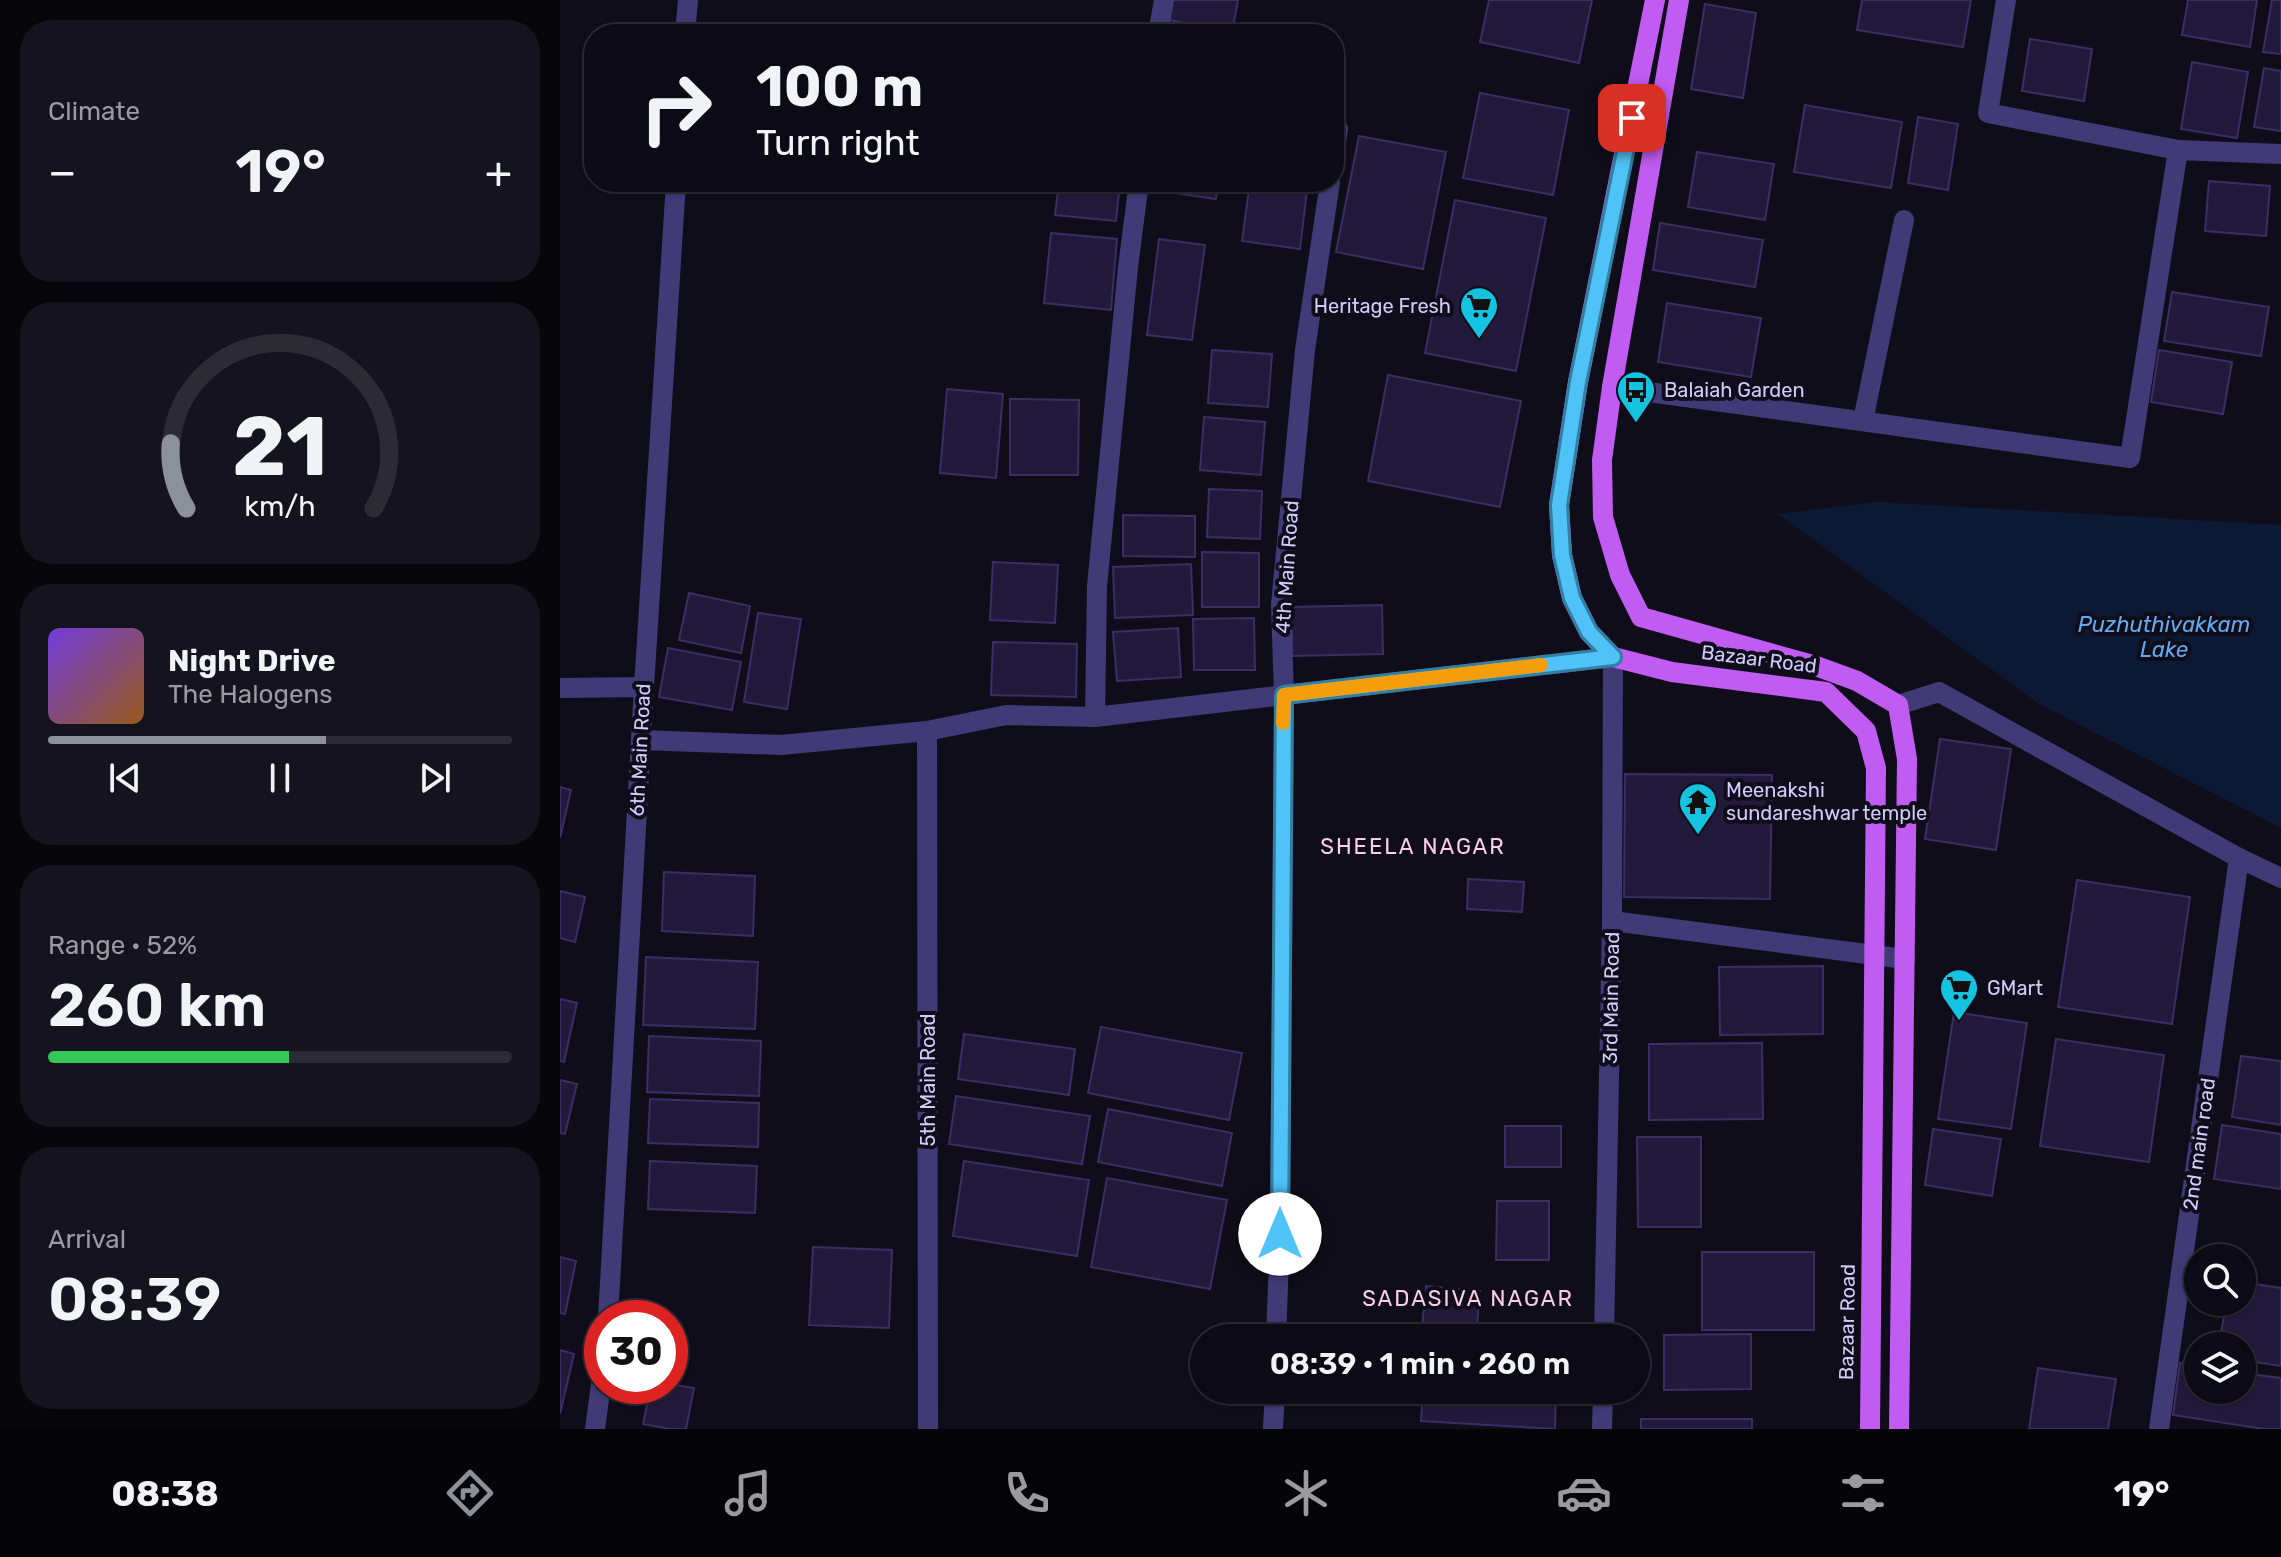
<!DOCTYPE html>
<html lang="en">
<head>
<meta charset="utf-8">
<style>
	:root { --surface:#0c0a14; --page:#15131d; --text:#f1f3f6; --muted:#9a9aa0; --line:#2c2b34; --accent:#8c9099 }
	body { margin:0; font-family:Rubik,sans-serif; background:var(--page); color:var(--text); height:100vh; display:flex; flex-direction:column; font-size:30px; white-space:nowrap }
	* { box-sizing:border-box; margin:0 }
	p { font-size:26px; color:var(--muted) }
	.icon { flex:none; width:44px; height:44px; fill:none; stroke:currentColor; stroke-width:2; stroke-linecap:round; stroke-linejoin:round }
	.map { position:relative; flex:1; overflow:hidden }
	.side { display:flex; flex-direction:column; gap:20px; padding:20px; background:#07060b; width:560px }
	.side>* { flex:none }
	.banner { position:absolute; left:24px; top:24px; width:760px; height:168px; border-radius:32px; box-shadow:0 2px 6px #0004,0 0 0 2px var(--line); background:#0c0a14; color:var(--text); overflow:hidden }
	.controls { position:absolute; left:1624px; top:1244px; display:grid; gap:16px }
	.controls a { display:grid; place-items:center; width:72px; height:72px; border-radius:50%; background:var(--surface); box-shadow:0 2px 6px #0004,0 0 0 2px var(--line); font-size:40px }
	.speed { position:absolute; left:24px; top:1300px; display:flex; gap:16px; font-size:40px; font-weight:700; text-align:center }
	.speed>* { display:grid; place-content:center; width:104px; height:104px; border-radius:50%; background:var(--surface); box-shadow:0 2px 6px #0004,0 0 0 2px var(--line); line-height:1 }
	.speed .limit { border:12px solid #d22; background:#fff; color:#111 }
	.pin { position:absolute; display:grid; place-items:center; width:68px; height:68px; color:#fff; margin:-34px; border-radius:16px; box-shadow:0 4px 12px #0006 }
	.me { position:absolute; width:88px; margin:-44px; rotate:0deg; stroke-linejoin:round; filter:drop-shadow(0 0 6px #0008) }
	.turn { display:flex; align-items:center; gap:28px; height:168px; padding:0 40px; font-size:36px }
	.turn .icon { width:104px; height:104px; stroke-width:2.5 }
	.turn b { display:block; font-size:56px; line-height:68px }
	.big { font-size:60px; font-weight:600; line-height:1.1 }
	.side .widget { flex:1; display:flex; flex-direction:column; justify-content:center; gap:12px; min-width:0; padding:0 28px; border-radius:32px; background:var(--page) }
	.side .dial { align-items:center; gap:0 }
	.dial svg { height:208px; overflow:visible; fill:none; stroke:var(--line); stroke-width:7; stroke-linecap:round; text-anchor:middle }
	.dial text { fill:var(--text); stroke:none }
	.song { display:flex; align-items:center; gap:24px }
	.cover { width:96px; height:96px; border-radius:12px; background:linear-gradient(135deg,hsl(260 70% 55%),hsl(30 70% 35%)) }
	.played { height:8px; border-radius:4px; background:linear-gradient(90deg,var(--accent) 60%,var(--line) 60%) }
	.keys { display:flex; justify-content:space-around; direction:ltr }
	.heat { display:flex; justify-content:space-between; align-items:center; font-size:44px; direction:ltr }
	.charge { height:12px; border-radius:6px; background:linear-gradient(90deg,#34c759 52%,var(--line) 0) }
	.trip { position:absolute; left:630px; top:1324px; width:460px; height:80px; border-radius:40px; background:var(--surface); box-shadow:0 2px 6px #0004,0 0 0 2px var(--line); font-weight:600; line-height:80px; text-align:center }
	.menu { display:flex; height:128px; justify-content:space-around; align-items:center; background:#050408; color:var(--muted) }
	.menu .icon { width:56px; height:56px }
	.menu .on { color:var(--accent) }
	.menu b { font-size:36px; color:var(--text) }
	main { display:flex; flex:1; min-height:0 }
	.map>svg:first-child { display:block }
</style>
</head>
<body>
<main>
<section class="side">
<div class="widget"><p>Climate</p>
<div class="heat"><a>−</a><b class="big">19°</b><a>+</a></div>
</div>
<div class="widget dial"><svg viewBox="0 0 100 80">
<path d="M14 69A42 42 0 1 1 86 69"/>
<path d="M14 69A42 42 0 0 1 8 44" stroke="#8c9099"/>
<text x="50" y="56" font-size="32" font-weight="700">21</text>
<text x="50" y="72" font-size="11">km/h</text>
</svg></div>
<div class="widget">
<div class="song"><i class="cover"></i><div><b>Night Drive</b><p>The Halogens</p></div></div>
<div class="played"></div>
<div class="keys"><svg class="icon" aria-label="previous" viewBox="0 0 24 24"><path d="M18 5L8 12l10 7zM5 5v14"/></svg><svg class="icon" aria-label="pause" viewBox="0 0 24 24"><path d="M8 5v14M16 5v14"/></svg><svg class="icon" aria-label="next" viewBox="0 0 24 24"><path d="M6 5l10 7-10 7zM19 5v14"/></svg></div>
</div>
<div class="widget"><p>Range · 52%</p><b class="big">260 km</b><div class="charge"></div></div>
<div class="widget"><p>Arrival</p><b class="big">08:39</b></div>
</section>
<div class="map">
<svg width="1721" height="1429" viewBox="0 0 1721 1429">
	<rect width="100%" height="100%" fill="#100d1b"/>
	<polygon fill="#0c1935" points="1317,502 1721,525 1721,828 1479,704 1218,514"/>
	<g fill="#221a3b" stroke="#3b2e65" stroke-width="2">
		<polygon points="609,0 678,0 672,33 605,19"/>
		<polygon points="929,0 1032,0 1019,63 920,42"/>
		<polygon points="1302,0 1411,0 1403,47 1297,30"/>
		<polygon points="1628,0 1697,0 1690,47 1622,35"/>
		<polygon points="1712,0 1721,0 1721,54 1703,52"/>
		<polygon points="1145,4 1196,13 1183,98 1131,89"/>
		<polygon points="454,23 499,34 451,34"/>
		<polygon points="1470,39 1532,49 1524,101 1462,91"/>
		<polygon points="1632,62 1688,72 1677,138 1621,129"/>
		<polygon points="1704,68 1721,71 1721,131 1694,127"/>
		<polygon points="920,93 1009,110 993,195 903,178"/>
		<polygon points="1245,105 1342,122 1331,188 1234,172"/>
		<polygon points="1358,117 1398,124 1388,190 1348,183"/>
		<polygon points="799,136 886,152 863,269 776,252"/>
		<polygon points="1137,152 1214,164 1205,220 1128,207"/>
		<polygon points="1649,181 1710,186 1706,236 1645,231"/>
		<polygon points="499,182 560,182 556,221 495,215"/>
		<polygon points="595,182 658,182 656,199 594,190"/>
		<polygon points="690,182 748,182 740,249 682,241"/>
		<polygon points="895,200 986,218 956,371 865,353"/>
		<polygon points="1100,223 1203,240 1195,287 1093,270"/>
		<polygon points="491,233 557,239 551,310 484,303"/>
		<polygon points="599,239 645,245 632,340 587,335"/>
		<polygon points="1612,292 1709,307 1701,356 1604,341"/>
		<polygon points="1107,303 1201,318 1191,377 1098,362"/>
		<polygon points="652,350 712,354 708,407 648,403"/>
		<polygon points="1599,350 1672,362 1663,414 1591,402"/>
		<polygon points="828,375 961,401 940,507 808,481"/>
		<polygon points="387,389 443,394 436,478 380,473"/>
		<polygon points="450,399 519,400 518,475 450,475"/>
		<polygon points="644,417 705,422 701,475 640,470"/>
		<polygon points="649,489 702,491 700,539 647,537"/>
		<polygon points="563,515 635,516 635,557 563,556"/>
		<polygon points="642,552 699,553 699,607 642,607"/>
		<polygon points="433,562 498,565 495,623 430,620"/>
		<polygon points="631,564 633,615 555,618 553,567"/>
		<polygon points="129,593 190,606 181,653 119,640"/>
		<polygon points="822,605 823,654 732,656 732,607"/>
		<polygon points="198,613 241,619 227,709 184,702"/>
		<polygon points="694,618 695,670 634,670 633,619"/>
		<polygon points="618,628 621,677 557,681 553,632"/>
		<polygon points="433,642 517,644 516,697 431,695"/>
		<polygon points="108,648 181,662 172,710 99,697"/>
		<polygon points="1380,739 1451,749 1436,850 1365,839"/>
		<polygon points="1065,774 1212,775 1210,899 1064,897"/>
		<polygon points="0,787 11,790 0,838"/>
		<polygon points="104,872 195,876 193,936 102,931"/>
		<polygon points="908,879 964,882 962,912 907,909"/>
		<polygon points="1517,880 1630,897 1612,1024 1498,1007"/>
		<polygon points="0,891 25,897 15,942 0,938"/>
		<polygon points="86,957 198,962 195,1029 83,1025"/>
		<polygon points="1263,966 1263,1034 1160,1035 1159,967"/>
		<polygon points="0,999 17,1003 4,1062 0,1061"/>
		<polygon points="1394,1012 1467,1023 1451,1129 1378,1119"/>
		<polygon points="541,1027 682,1053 669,1120 528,1093"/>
		<polygon points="404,1034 515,1049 509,1095 398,1079"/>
		<polygon points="89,1036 201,1041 199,1096 87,1092"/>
		<polygon points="1496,1039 1604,1055 1589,1162 1480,1146"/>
		<polygon points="1202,1043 1203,1119 1089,1120 1089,1044"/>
		<polygon points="1681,1056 1721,1061 1721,1125 1672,1117"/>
		<polygon points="0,1080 17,1084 5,1134 0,1133"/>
		<polygon points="396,1096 530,1116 522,1164 389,1144"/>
		<polygon points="90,1099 199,1103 198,1147 88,1143"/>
		<polygon points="548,1109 672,1133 662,1186 538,1162"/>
		<polygon points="1662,1125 1721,1134 1721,1189 1654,1179"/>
		<rect x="945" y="1126" width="56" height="41"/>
		<polygon points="1373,1129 1441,1139 1432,1196 1365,1185"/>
		<polygon points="1077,1137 1141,1137 1141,1227 1078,1227"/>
		<polygon points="90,1161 197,1166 195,1213 88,1209"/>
		<polygon points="404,1161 529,1180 517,1256 393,1236"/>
		<polygon points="547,1178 667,1200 650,1289 531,1267"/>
		<polygon points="937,1201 989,1201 989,1260 936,1260"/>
		<polygon points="253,1247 332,1250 329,1328 249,1325"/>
		<rect x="1142" y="1252" width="112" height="78"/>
		<polygon points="0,1257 16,1261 5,1314 0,1313"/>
		<polygon points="1682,1282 1721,1288 1721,1366 1682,1360 1682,1346 1659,1346 1666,1302 1682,1302"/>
		<polygon points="866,1286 920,1291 916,1338 861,1338"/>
		<polygon points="1191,1334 1191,1389 1104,1390 1104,1335"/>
		<polygon points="0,1350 14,1354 0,1414"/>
		<polygon points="1620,1363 1638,1366 1638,1390 1682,1390 1682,1373 1721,1378 1721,1429 1704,1429 1613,1415"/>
		<polygon points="1478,1368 1556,1379 1548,1429 1469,1429"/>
		<polygon points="110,1384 134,1388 126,1429 110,1429 83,1424 91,1386 110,1386"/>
		<polygon points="863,1390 996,1390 995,1429 861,1421"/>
		<rect x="1081" y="1419" width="111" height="10"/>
	</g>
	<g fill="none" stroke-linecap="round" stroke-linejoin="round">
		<g stroke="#403b77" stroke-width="20">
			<polyline points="1446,0 1428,113 1618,150"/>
			<polyline points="125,34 128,0"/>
			<polyline points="598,34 604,0"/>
			<polyline points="774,155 778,129"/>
			<polyline points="1052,387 1570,458 1618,150 1721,154"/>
			<polyline points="1303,421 1344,220"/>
			<polyline points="0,688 84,687"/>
			<polyline points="1338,705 1379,692 1679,858 1721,878"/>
			<polyline points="535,717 537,586 568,267 579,182"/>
			<polyline points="367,731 368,1429"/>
			<polyline points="81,740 221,745 367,731 446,715 535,717 1053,657 1052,921 1044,1338"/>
			<polyline points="1052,921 1345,959"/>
			<polyline points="48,1318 84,687 116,182"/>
			<polyline points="716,1338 720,1234 724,695 721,605 745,350 770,182"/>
			<polyline points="35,1429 42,1377"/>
			<polyline points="713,1429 715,1390"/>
			<polyline points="1042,1429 1043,1390"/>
			<polyline points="1599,1429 1679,858"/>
		</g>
		<g stroke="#c05cf1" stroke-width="20">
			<polyline points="1095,0 1018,382 999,505 1002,555 1012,598 1029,632 1053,657 1112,672 1266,692 1306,731 1316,768 1310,1429"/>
			<polyline points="1119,0 1052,387 1042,460 1043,517 1060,575 1081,617 1256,666 1297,681 1338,705 1347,759 1339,1429"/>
		</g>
	</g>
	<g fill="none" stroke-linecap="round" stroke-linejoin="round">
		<defs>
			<polyline id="route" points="720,1234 724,695 1053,657 1029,632 1012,598 1002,555 999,505 1018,382 1072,118"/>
		</defs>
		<use href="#route" stroke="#337fa1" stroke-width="20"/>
		<use href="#route" stroke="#4fc3f7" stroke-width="14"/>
		<polyline stroke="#f59e0b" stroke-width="14" points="723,723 724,695 981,665"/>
	</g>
	<defs>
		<symbol id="supermarket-pin" viewBox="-11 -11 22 30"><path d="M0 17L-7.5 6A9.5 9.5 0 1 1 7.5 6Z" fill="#13c3df" stroke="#100d1b"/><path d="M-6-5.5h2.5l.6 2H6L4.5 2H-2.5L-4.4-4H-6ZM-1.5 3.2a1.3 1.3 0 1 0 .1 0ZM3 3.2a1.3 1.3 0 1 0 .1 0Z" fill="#111"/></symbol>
		<symbol id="bus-pin" viewBox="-11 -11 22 30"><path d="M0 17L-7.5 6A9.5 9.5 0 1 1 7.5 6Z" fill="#13c3df" stroke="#100d1b"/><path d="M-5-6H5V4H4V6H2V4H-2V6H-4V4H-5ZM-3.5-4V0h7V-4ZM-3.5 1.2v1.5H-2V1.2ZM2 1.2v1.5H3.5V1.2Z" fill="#111"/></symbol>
		<symbol id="temple-pin" viewBox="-11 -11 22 30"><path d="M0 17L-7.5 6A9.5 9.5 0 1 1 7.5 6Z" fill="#13c3df" stroke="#100d1b"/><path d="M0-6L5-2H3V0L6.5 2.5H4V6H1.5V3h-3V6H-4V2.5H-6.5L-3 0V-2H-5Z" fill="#111"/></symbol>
	</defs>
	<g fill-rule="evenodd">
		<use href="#supermarket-pin" x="897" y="284" width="44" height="60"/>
		<use href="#bus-pin" x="1054" y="368" width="44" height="60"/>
		<use href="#temple-pin" x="1116" y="780" width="44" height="60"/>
		<use href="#supermarket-pin" x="1377" y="966" width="44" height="60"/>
	</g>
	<g text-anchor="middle" stroke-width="8" stroke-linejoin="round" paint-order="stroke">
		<g font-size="20" fill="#d3cbfb" stroke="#100d1b" text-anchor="start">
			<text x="891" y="313" text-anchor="end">Heritage Fresh</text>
			<text x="1104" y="397">Balaiah Garden</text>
			<text x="1166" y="797">Meenakshi<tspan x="1166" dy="23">sundareshwar temple</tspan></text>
			<text x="1427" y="995">GMart</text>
		</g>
		<g font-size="20" fill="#d3cbfb" stroke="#100d1b">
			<text transform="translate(727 567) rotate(-86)" y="7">4th Main Road</text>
			<text transform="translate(1199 659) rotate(7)" y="7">Bazaar Road</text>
			<text transform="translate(80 750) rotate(-87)" y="7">6th Main Road</text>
			<text transform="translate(1051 998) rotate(-89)" y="7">3rd Main Road</text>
			<text transform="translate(368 1080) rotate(-90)" y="7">5th Main Road</text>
			<text transform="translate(1639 1144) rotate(-82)" y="7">2nd main road</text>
			<text transform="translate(1287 1322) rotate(-89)" y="7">Bazaar Road</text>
		</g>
		<g font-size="22" font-style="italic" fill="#62aaf2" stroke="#100d1b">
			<text x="1604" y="632">Puzhuthivakkam<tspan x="1604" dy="25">Lake</tspan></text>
		</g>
		<g font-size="22" letter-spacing="2" fill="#fbcde8" stroke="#100d1b">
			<text x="853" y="854">SHEELA NAGAR</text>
			<text x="908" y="1306">SADASIVA NAGAR</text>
		</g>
	</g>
</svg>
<div class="controls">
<a><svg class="icon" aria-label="search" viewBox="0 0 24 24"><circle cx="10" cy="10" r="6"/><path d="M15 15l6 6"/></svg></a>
<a><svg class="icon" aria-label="layers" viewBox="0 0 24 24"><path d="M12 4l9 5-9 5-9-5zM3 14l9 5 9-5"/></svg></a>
</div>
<div class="speed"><div class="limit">30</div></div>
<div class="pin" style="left:1072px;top:118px;background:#d93025"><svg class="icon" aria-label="arrive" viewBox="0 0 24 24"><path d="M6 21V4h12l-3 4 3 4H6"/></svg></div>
<svg class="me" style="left:720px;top:1234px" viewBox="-20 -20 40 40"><circle r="19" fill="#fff"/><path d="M0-13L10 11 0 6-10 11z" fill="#4fc3f7"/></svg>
<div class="trip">08:39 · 1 min · 260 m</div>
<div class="banner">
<div class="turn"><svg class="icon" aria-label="right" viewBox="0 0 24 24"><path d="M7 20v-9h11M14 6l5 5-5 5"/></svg><div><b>100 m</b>Turn right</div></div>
</div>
</div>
</main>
<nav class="menu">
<b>08:38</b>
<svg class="icon on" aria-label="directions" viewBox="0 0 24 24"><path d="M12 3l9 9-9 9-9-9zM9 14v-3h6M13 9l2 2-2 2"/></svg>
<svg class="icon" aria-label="music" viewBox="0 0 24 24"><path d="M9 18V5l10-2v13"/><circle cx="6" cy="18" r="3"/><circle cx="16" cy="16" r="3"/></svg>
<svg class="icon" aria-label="phone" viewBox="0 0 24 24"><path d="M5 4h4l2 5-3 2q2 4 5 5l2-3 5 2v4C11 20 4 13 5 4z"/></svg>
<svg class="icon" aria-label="climate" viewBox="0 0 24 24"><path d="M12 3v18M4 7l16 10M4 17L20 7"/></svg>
<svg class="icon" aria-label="car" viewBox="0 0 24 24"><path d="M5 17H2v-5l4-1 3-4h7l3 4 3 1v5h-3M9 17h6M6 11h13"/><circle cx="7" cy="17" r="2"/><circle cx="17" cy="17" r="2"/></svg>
<svg class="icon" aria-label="filters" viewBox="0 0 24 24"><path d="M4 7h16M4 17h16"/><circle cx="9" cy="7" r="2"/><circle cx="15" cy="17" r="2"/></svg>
<b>19°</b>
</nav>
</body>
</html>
